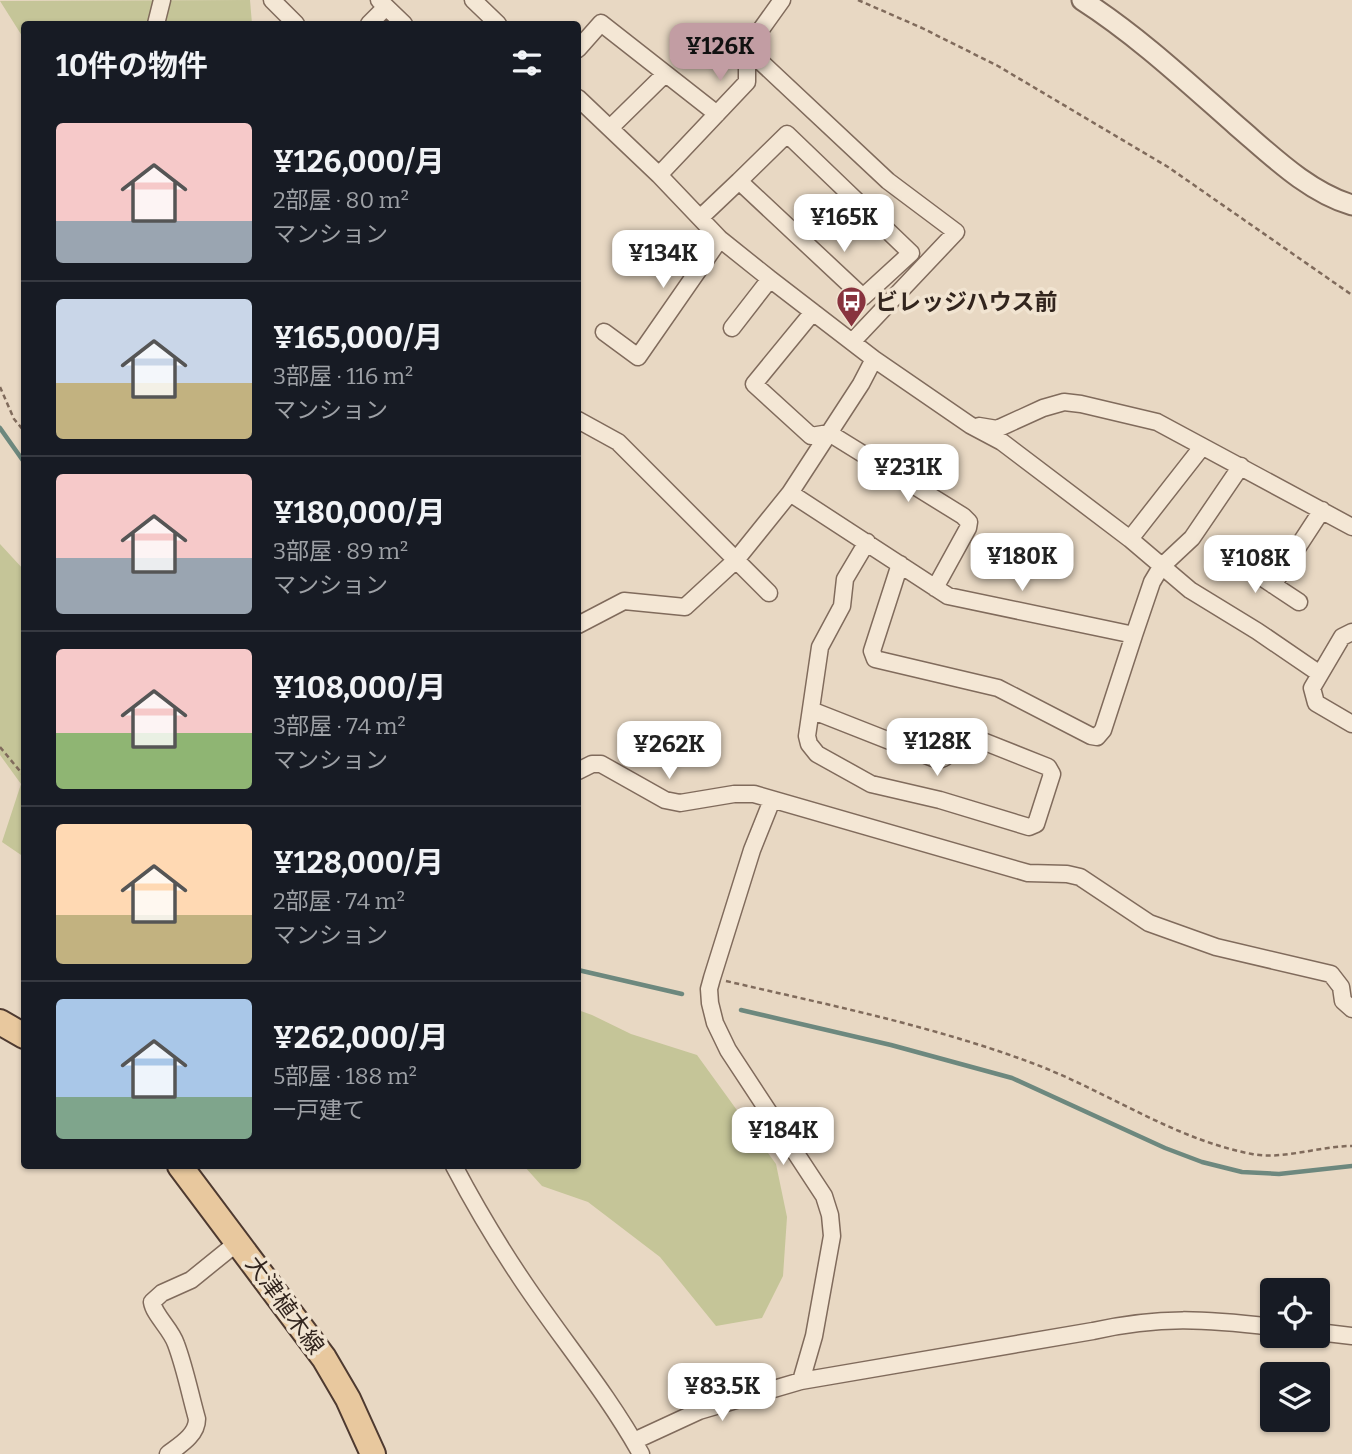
<!DOCTYPE html>
<html lang="ja">
<meta charset="utf-8">
<style>
body{margin:0;font-family:Bitter,"Noto Sans JP",serif;background:#20242c;color:#f1f3f6;height:100vh;display:flex;flex-direction:column;font-size:26px;white-space:nowrap}
*{box-sizing:border-box;margin:0}
p{font-size:23px;color:#9ea1a6}
.icon{flex:none;width:38px;height:38px;fill:none;stroke:currentColor;stroke-width:2;stroke-linecap:round;stroke-linejoin:round}
.map{position:relative;flex:1;overflow:hidden}
.drawer{position:absolute;left:21px;top:21px;width:560px;height:1148px;display:flex;flex-direction:column;background:#171b24;border-radius:7px;box-shadow:0 2px 5px #0004}
.drawer>*{flex:none}
.buttons{position:absolute;left:1260px;top:1278px;display:grid;gap:14px}
.buttons a{display:grid;place-items:center;width:70px;height:70px;border-radius:7px;background:#171b24;box-shadow:0 2px 5px #0004;font-size:35px}
.price{position:absolute;translate:-50% -60px;padding:0 16px;border-radius:14px;background:#fff;color:#222;font-size:23px;line-height:46px;filter:drop-shadow(0 2px 4px #0008)}
.price::after{content:'';position:absolute;left:50%;top:42px;width:21px;height:16px;margin-left:-10px;background:inherit;clip-path:polygon(0 0,100% 0,50% 100%)}
.price.selected{background:#c29da3;color:#111}
ul{padding:0;list-style:none}
li{display:flex;align-items:center;gap:21px;height:175px;padding:0 35px}
li+li{border-top:2px solid #363941}
li span{display:grid;place-items:center;flex:none;width:196px;height:140px;border-radius:7px;color:#555}
li>.icon{margin-inline-start:auto}
span .icon{width:84px;height:84px;fill:#fffc;stroke-width:1}
li b{font-size:30px}
h2{display:flex;justify-content:space-between;align-items:center;height:84px;padding:0 35px;font-size:30px}
.map>svg:first-child{display:block}
</style>
<div class="map">
<svg width="1352" height="1454" viewBox="0 0 1352 1454">
<rect width="100%" height="100%" fill="#e8d8c3"/>
<path fill="#c5c598" d="M250 0 252 24H24V39L0 1Z
M0 544 24 570V857L2 842 21 784 0 755Z
M578 1010 592 1015 631 1034 697 1055 776 1164 787 1217 783 1276 762 1318 716 1326 660 1257 588 1202 542 1186 524 1166H578Z"/>
<g fill="none" stroke-linecap="round" stroke-linejoin="round">
<path stroke="#6d887e" stroke-width="4.5" d="M0 428 24 462
M578 970 682 994
M741 1010 891 1045 1012 1078 1165 1148 1202 1162 1242 1172 1279 1174 1352 1166"/>
<defs>
<path id="minor" d="M272 0 296 24
M379 0 404 24
M473 0 498 24
M156 24 162 0
M369 24 386 7
M578 49 601 23 717 114
M747 49 888 181 956 232 852 342
M578 98 659 175 720 239 770 279 874 359 970 425 1002 442 1130 539 1190 590 1257 631 1320 674
M610 128 665 74
M659 175 747 82V49L782 0
M700 218 739 181 863 297 911 253 787 134 739 181
M813 312 754 384 811 436 829 433 963 516 969 522 968 528 935 588
M732 328 770 279
M604 332 638 357 720 239
M874 359 861 384 790 493 948 596 1134 635 1152 582 1161 567 1192 538 1241 466
M578 420 618 442 769 593
M979 426 997 429 1043 408 1064 402 1081 404 1157 422 1352 527
M1130 539 1202 447
M1231 557 1299 602
M900 564 872 651 875 659 998 688 1091 736 1097 737 1103 730 1134 635
M1273 585 1322 510
M578 625 624 601 685 607 736 560 790 493
M1352 632 1342 637 1312 688 1316 703 1352 724
M811 710 938 760C954 757 954 739 970 736L1048 767 1052 774 1036 824 1029 827 940 800 871 784 817 754 809 744 807 736 820 647 842 606 845 579 867 542
M578 771 592 764H601L665 800 680 803 734 794H754L1028 873 1067 874 1080 877 1149 923 1216 947 1331 974 1341 987 1343 1001 1352 1009
M772 800 752 850 712 978 709 989 710 1003 715 1023 728 1050 824 1196 830 1215 832 1236 814 1336 801 1381
M454 1166C474 1204 496 1241 520 1277 559 1336 606 1391 641 1454
M1318 1332 1352 1336
M634 1441 699 1411 801 1381 1093 1331C1160 1316 1205 1319 1272 1327
M168 1454C180 1445 197 1435 197 1419 190 1394 185 1368 176 1344 171 1329 154 1315 152 1302L162 1293 191 1280 238 1242"/>
<path id="tertiary" d="M1082 0C1138 36 1187 82 1237 126 1271 155 1308 192 1352 205"/>
<path id="primary" d="M0 1022 24 1036
M180 1166 324 1358 348 1399 373 1454"/>
</defs>
<use href="#minor" stroke="#806b5c" stroke-width="19"/>
<use href="#tertiary" stroke="#806b5c" stroke-width="23"/>
<use href="#primary" stroke="#4e3a30" stroke-width="28"/>
<path stroke="#806b5c" stroke-width="2.5" stroke-dasharray="5 3.5" stroke-linecap="butt" d="M858 0 922 28 998 66 1168 167 1352 295
M0 387 14 419 24 431
M0 747 24 776
M726 981C829 1005 933 1026 1032 1063 1107 1091 1173 1139 1252 1154 1284 1160 1319 1146 1352 1146"/>
<use href="#minor" stroke="#f4e7d5" stroke-width="16"/>
<use href="#tertiary" stroke="#f4e7d5" stroke-width="19"/>
<use href="#primary" stroke="#e8c89e" stroke-width="24"/>
</g>
<defs>
<symbol id="bus-pin" viewBox="-11 -11 22 30"><path d="M0 17L-7.5 6A9.5 9.5 0 1 1 7.5 6Z" fill="#88333e" stroke="#f1e4d1"/><path d="M-5-6H5V4H4V6H2V4H-2V6H-4V4H-5ZM-3.5-4V0h7V-4ZM-3.5 1.2v1.5H-2V1.2ZM2 1.2v1.5H3.5V1.2Z" fill="#fff"/></symbol>
</defs>
<g fill-rule="evenodd">
<use href="#bus-pin" x="834" y="284" width="35" height="47"/>
</g>
<g text-anchor="middle" dominant-baseline="central" stroke-width="7" stroke-linejoin="round" paint-order="stroke">
<g font-size="23" font-weight="bold" fill="#32251e" stroke="#f1e4d1" text-anchor="start">
<text x="875" y="302">ビレッジハウス前</text>
</g>
<g font-size="23" fill="#32251e" stroke="#f1e4d1">
<text transform="translate(285 1305) rotate(54)">大津植木線</text>
</g>
</g>
</svg>
<div class="buttons">
<a><svg class="icon" aria-label="locate" viewBox="0 0 24 24"><circle cx="12" cy="12" r="6"/><path d="M12 2v4M12 18v4M2 12h4M18 12h4"/></svg></a>
<a><svg class="icon" aria-label="layers" viewBox="0 0 24 24"><path d="M12 4l9 5-9 5-9-5zM3 14l9 5 9-5"/></svg></a>
</div>
<b class="price selected" style="left:720px;top:83px">¥126K</b>
<b class="price" style="left:844px;top:254px">¥165K</b>
<b class="price" style="left:663px;top:290px">¥134K</b>
<b class="price" style="left:908px;top:504px">¥231K</b>
<b class="price" style="left:1022px;top:593px">¥180K</b>
<b class="price" style="left:1255px;top:595px">¥108K</b>
<b class="price" style="left:937px;top:778px">¥128K</b>
<b class="price" style="left:669px;top:781px">¥262K</b>
<b class="price" style="left:783px;top:1167px">¥184K</b>
<b class="price" style="left:722px;top:1423px">¥83.5K</b>
<section class="drawer">
<h2>10件の物件<svg class="icon" aria-label="filters" viewBox="0 0 24 24"><path d="M4 7h16M4 17h16"/><circle cx="9" cy="7" r="2"/><circle cx="15" cy="17" r="2"/></svg></h2>
<ul>
<li><span style="background:linear-gradient(#f6c9c9 70%,#9aa5b1 0)"><svg class="icon" aria-label="home" viewBox="0 0 24 24"><path d="M3 11l9-7 9 7M6 9v11h12V9"/></svg></span><div><b>¥126,000/月</b><p>2部屋 · 80 m²</p><p>マンション</p></div></li>
<li><span style="background:linear-gradient(#c9d6e8 60%,#c2b280 0)"><svg class="icon" aria-label="home" viewBox="0 0 24 24"><path d="M3 11l9-7 9 7M6 9v11h12V9"/></svg></span><div><b>¥165,000/月</b><p>3部屋 · 116 m²</p><p>マンション</p></div></li>
<li><span style="background:linear-gradient(#f6c9c9 60%,#9aa5b1 0)"><svg class="icon" aria-label="home" viewBox="0 0 24 24"><path d="M3 11l9-7 9 7M6 9v11h12V9"/></svg></span><div><b>¥180,000/月</b><p>3部屋 · 89 m²</p><p>マンション</p></div></li>
<li><span style="background:linear-gradient(#f6c9c9 60%,#8fb573 0)"><svg class="icon" aria-label="home" viewBox="0 0 24 24"><path d="M3 11l9-7 9 7M6 9v11h12V9"/></svg></span><div><b>¥108,000/月</b><p>3部屋 · 74 m²</p><p>マンション</p></div></li>
<li><span style="background:linear-gradient(#ffd9b3 65%,#c2b280 0)"><svg class="icon" aria-label="home" viewBox="0 0 24 24"><path d="M3 11l9-7 9 7M6 9v11h12V9"/></svg></span><div><b>¥128,000/月</b><p>2部屋 · 74 m²</p><p>マンション</p></div></li>
<li><span style="background:linear-gradient(#a9c7e8 70%,#7fa58c 0)"><svg class="icon" aria-label="home" viewBox="0 0 24 24"><path d="M3 11l9-7 9 7M6 9v11h12V9"/></svg></span><div><b>¥262,000/月</b><p>5部屋 · 188 m²</p><p>一戸建て</p></div></li>
</ul>
</section>
</div>
